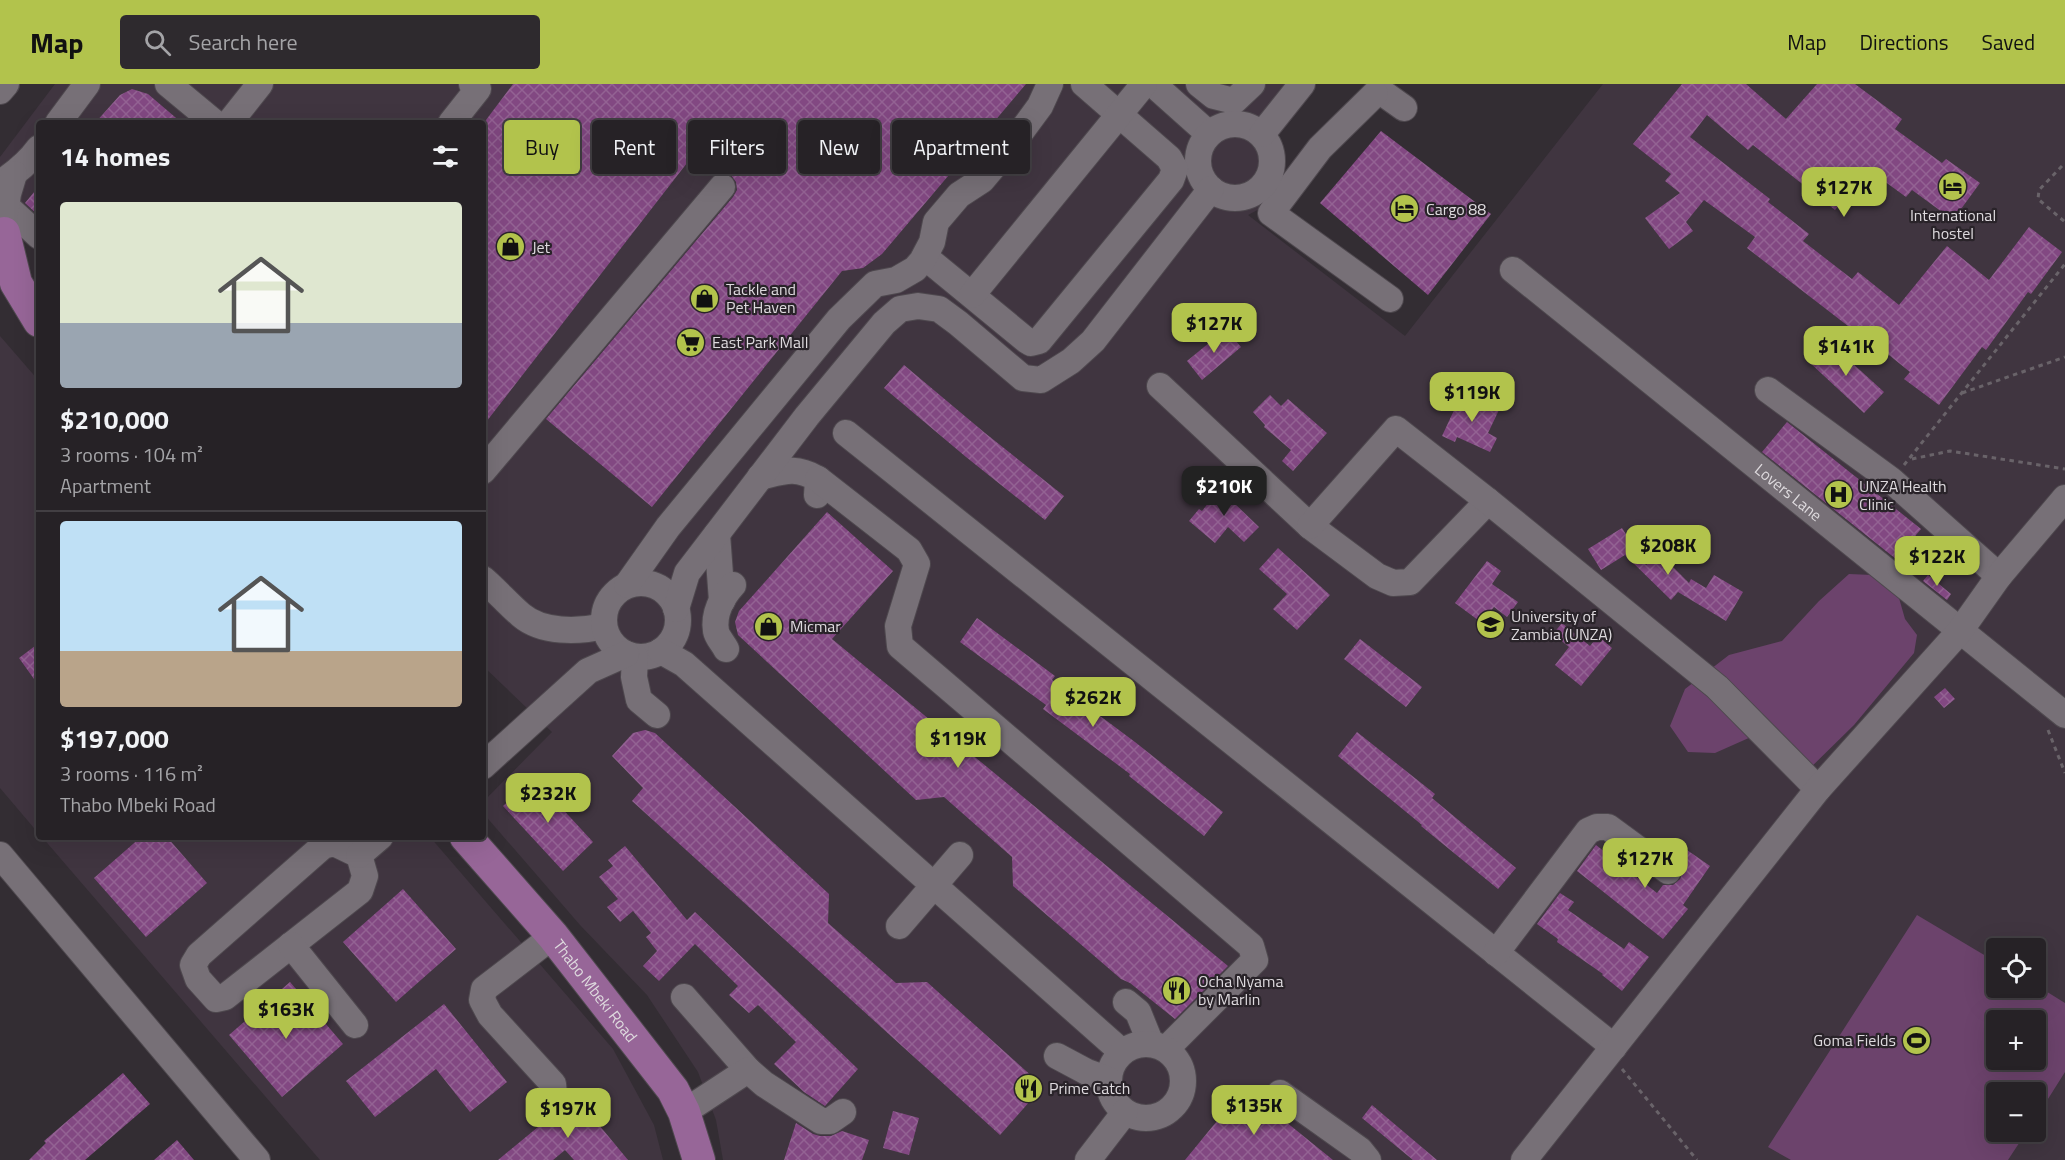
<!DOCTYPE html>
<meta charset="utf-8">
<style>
body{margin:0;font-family:"Titillium Web",sans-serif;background:#2e2a2e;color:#f1f3f6;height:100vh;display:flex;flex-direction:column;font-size:22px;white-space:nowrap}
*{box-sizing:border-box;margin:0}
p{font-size:20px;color:#a4a4a7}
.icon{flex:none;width:33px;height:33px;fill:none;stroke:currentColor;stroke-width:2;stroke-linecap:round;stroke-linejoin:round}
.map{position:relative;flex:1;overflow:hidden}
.details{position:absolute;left:36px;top:36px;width:450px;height:720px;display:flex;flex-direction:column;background:#262226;border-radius:6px;box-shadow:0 6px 24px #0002,0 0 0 2px #423f43}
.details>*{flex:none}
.top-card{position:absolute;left:504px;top:36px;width:570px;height:54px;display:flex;gap:12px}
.fabs{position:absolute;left:1986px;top:854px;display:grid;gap:12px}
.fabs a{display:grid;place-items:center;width:60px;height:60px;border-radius:6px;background:#262226;box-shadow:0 6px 24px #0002,0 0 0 2px #423f43;font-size:30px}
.price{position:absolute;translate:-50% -51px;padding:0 14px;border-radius:12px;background:#b2c34c;color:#111;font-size:20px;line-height:39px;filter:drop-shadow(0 2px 3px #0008)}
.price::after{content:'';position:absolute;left:50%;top:36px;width:18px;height:14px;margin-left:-9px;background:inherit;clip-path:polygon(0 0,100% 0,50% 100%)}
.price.selected{background:#222;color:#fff}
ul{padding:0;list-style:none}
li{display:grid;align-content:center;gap:12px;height:318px;padding:0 24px}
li+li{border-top:2px solid #423f43}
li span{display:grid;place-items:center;height:186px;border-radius:6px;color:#555}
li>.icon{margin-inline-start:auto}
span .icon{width:108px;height:108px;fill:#fffc;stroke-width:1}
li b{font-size:26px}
h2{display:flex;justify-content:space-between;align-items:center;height:72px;padding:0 24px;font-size:26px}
.pill{padding:0 21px;border-radius:6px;background:#262226;box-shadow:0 6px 24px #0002,0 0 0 2px #423f43;font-size:21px;line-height:54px}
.pill.selected{background:#b2c34c;color:#111}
header{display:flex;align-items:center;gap:36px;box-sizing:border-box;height:84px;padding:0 30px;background:#b2c34c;color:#111}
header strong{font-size:28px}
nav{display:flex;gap:33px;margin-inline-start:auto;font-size:21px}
.search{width:420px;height:54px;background:#2e2a2e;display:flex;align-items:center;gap:15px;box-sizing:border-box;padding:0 21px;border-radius:6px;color:#a4a4a7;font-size:22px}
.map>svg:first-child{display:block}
</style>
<header>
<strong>Map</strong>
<div class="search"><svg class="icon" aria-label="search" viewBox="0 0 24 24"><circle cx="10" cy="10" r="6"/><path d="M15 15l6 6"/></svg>Search here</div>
<nav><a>Map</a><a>Directions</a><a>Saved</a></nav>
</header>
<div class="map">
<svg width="2065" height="1076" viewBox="0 0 2065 1076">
<defs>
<pattern id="building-cross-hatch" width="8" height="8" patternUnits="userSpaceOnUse" patternTransform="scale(1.5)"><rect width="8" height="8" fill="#824882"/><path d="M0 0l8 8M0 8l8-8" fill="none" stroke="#936293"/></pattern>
</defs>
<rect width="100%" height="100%" fill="#332d33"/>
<path fill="#403540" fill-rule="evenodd" d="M55 0H1316L1277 48 1285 70 1284 93 1265 122 1248 131 1405 252 1603 0H2065V1076H723L716 1036 698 988 647 911 580 841 483 729V718L552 648 483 582V39H39V157L0 118V73ZM1996 864H2036V903H1996ZM1996 936H2036V975H1996ZM1996 1008H2036V1047H1996Z
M0 252 39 297V750L0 704Z
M42 753H430L613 965 654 1041 663 1076H320Z"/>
<path fill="#6c436c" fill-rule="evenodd" d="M1849 490 1872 491 1899 514 1905 535 1917 551 1914 569 1854 641 1801 693 1751 653 1715 669 1688 668 1670 642 1685 605 1729 571 1782 557 1819 517Z
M1917 831 1996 878V903H2036V901L2065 919V988L2036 1034V1008H1996V1047H2027L2008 1076H1791L1768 1063ZM1996 936H2036V975H1996Z"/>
<path fill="url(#building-cross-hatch)" d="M513 0H1026L882 170 863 184 842 187 652 423 546 335 733 113 737 106 736 98 731 91 724 88 717 89 694 70 483 342V40Z
M1682 0H1746L1786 35 1817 0H1855L1902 35 1895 45 1942 79 1946 75 1980 99 1953 136 1912 106 1906 113 1869 86 1835 126 1753 61 1748 66 1707 31 1690 53 1770 115 1768 118 1809 150 1803 157 1852 195 1858 188 1899 221 1947 162 1989 196 2029 143 2062 168 2031 210 2028 208 1986 266 1982 263 1939 321 1904 295 1910 288 1863 250 1861 252 1747 164 1755 153 1704 116 1686 138 1693 147 1669 165 1645 134 1680 109 1665 97 1671 90 1633 60Z
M132 5 148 10 182 39H95L120 11Z
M1381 47 1491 130 1428 211 1320 119Z
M39 102V132L25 119Z
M1226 245 1241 263 1202 296 1187 277Z
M1828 257 1884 308 1864 329 1809 278Z
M904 281 985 349 1064 412 1045 436 966 373 884 304Z
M1462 309 1499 326 1488 349 1497 354 1490 368 1457 353 1455 358 1442 352Z
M1270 311 1281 322 1288 315 1327 349 1293 387 1282 377 1291 366 1264 343 1265 341 1253 328Z
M1787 338 1921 445 1896 475 1762 368Z
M1224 399 1241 412 1235 420 1259 443 1244 458 1228 443 1215 459 1189 437 1199 425 1202 427Z
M827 428 893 487 832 555 1228 882 1175 935 1130 899 1121 895 1013 802 1012 773 944 713 916 716 738 551 735 538 739 527Z
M1622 444 1646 481 1659 469 1689 499 1691 495 1706 504 1714 491 1743 508 1726 537 1678 508 1671 516 1625 471 1601 486 1588 465Z
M1278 464 1330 511 1297 546 1273 525 1287 510 1259 485Z
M1487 477 1501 487 1492 500 1518 518 1507 533 1494 523 1482 539 1455 519Z
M1928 491 1951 510 1947 516 1923 497Z
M977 534 1055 592 1052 596 1135 658 1223 728 1204 752 1129 692 1130 690 1043 625 1046 621 960 558Z
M1562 539 1590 562 1598 552 1612 564 1581 602 1555 581 1569 563 1553 550Z
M1360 555 1422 603 1406 623 1344 575Z
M39 559V602L19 574Z
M1945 604 1955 615 1944 624 1934 613Z
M645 646 655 649 829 810 828 839 896 899 927 898 1035 995 1039 1003 1038 1008 1000 1051 632 717 643 704 612 672 633 649Z
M1357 648 1435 710 1432 714 1516 784 1498 805 1421 742 1422 741 1338 672Z
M534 694 593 758 563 787 503 722Z
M141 753H167L207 799 146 853 94 794Z
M1596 761 1657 809 1663 801H1673L1680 795 1683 788 1679 777 1687 766 1710 782 1683 821 1688 825 1663 855 1577 787Z
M625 762 687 836 695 828 858 985 825 1022 804 1008 774 980 796 958 758 921 749 929 729 911 738 902 695 860 659 897 643 882 657 867 646 853 651 849 633 827 620 838 607 823 618 815 599 793 613 782 608 776Z
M403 805 456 865 396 918 343 858Z
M1560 809 1574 818 1568 826 1624 865 1629 858 1649 873 1622 907 1602 891 1603 890 1557 858 1558 855 1537 840Z
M290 898 343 960 282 1013 229 951Z
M444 920 507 998 470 1028 436 985 375 1033 346 997Z
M123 989 150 1020 85 1076H29L46 1059 44 1057Z
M1244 1004 1333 1076H1185Z
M575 1012 628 1076H574L565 1066 553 1076H498L538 1043 545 1042 551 1038 565 1021Z
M1372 1021 1437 1076H1413L1362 1034Z
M893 1027 919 1034 909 1071 883 1064Z
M796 1039 813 1050 820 1052H831L842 1047 869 1056 862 1076H784Z
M177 1056 194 1076H154Z"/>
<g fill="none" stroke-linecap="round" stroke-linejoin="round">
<defs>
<g id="minor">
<path d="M168 0 215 39"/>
<path d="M1153 0 1209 50"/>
<path d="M1199 0 1214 12 1234 17 1252 0"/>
<path d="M0 7 6 0"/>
<path d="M1380 7 1404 24"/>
<path d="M1375 10 1320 64 1271 129 1390 215"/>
<path d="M58 39 87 0"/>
<path d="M229 39 260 0"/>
<path d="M451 39 478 5 472 0"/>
<circle cx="1235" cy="77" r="37"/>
<path d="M1262 50 1302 0"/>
<path d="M0 99C16 89 28 79 39 64"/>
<path d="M6 122 39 152"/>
<path d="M4 137 8 110 14 90"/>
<path d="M925 173 1026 256 1031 259 1039 257 1171 96 1175 85 1169 74 1084 0"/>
<path id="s1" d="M1513 186 2065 631"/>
<path d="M972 211 1144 0"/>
<path d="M1160 302 1310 442 1377 492 1393 499 1410 498 1488 417"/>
<path d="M1768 306 1891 396 1999 492"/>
<path d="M846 349 1614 963"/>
<path d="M483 387 722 103"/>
<path d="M760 393C785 387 795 382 818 395L817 411"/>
<path d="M818 395 909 466 917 480 898 542 900 562 1251 862 1255 876 1166 965"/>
<path d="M1310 442 1396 345 1488 417 1717 603 1818 705"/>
<path d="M717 450 722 517"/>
<path d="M483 495C496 506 508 520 521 531 542 549 578 548 604 542"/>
<circle cx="641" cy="536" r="37"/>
<path d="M627 501 668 443 839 235 875 200 896 196 915 185 922 177 932 158 936 138 959 111 982 96 1009 64 1040 22 1050 0"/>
<path d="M676 525 687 489 807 332 884 239 900 225 918 222 939 225 958 239 1023 294 1041 296 1071 277 1093 257 1211 105"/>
<path d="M726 565C723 559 717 553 716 547 713 530 722 513 733 501"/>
<path d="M661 567 684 580 1122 968"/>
<path d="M635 573 634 593 639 616 657 631"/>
<path d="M483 682 588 587 626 570"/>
<path d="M334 759 359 771 365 792 360 807 225 913 216 915 198 895 193 881 199 871 323 762Z"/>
<path d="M0 771 257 1076"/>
<path d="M359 771 380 753"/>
<path d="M899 842 960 771"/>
<path d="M291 861 355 941"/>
<path d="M1496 869 1588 747 1597 743H1608L1668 787"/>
<path d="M684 913 748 986"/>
<path d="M1126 918 1138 928 1151 960"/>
<circle cx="1146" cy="997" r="37"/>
<path d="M1057 972 1087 988 1109 996"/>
<path d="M1280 1009 1360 1066 1368 1076"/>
<path d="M540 1028 554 1010 553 1000 490 931 482 916 484 905 553 852"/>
<path d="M684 1028 748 986 764 1000 821 1037H830L843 1028"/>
<path d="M1088 1076 1125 1028"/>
<path d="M1524 1076 1818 705 1960 547 1999 492 2065 414"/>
</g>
<g id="major">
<path d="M4 149 16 199 39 237"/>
<path id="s2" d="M466 753 553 852 673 1006 684 1028 699 1076"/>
</g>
</defs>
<use href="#minor" stroke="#4e484e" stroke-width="28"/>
<use href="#major" stroke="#4e484e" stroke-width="34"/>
<path stroke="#696369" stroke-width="3" stroke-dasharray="4.5 4.5" stroke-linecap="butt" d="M2062 82 2039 106 2038 115 2065 138
M1962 309 2065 273
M1912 375 1950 367 2065 385
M1904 381 2065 180
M2048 646 2065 689
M1622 985 1697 1076"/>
<use href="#minor" stroke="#777077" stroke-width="26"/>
<use href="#major" stroke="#976698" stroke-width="32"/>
</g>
<defs>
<symbol id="hotel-disc" viewBox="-11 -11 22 22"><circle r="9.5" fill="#b2c34c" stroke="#292329"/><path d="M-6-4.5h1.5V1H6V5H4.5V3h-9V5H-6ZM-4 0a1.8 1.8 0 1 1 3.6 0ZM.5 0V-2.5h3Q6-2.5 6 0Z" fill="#111"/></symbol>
<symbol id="shop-disc" viewBox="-11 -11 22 22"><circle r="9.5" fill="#b2c34c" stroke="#292329"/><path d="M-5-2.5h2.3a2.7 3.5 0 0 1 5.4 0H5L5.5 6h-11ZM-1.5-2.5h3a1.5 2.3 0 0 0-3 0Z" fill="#111"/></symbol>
<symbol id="supermarket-disc" viewBox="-11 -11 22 22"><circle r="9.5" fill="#b2c34c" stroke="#292329"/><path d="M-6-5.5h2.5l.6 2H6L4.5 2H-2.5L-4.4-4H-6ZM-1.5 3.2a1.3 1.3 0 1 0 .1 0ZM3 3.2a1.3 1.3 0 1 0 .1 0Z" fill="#111"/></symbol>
<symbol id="hospital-disc" viewBox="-11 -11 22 22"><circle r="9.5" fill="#b2c34c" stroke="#292329"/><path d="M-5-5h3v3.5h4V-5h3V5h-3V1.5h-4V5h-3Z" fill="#111"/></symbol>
<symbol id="university-disc" viewBox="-11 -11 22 22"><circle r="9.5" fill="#b2c34c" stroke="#292329"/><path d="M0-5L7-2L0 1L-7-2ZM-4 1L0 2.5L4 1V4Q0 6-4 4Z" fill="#111"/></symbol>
<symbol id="restaurant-disc" viewBox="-11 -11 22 22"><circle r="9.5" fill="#b2c34c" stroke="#292329"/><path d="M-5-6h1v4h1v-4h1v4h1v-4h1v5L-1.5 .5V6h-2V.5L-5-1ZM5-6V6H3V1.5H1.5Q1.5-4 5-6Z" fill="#111"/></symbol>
<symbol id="stadium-disc" viewBox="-11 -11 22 22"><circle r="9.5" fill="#b2c34c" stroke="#292329"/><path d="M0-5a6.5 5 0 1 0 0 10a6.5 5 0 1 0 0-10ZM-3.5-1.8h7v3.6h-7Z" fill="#111"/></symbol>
</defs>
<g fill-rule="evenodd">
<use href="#hotel-disc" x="1936" y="86" width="33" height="33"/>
<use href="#hotel-disc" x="1388" y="108" width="33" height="33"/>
<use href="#shop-disc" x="494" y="146" width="33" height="33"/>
<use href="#shop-disc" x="688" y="198" width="33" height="33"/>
<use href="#supermarket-disc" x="674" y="242" width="33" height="33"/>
<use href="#hospital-disc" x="1822" y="394" width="33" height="33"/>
<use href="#university-disc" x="1474" y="524" width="33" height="33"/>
<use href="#shop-disc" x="752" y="526" width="33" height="33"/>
<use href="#restaurant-disc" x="1160" y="890" width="33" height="33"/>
<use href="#stadium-disc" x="1900" y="940" width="33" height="33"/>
<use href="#restaurant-disc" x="1012" y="988" width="33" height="33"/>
</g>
<g text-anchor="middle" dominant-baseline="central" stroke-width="4.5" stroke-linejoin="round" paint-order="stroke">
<g font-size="16" fill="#dedade" stroke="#292329" text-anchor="start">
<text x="1426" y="125">Cargo 88</text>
<text x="1953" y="131" text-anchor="middle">International<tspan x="1953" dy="18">hostel</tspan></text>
<text x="532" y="163">Jet</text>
<text x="726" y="205">Tackle and<tspan x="726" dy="18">Pet Haven</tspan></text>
<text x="712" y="258">East Park Mall</text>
<text x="1859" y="402">UNZA Health<tspan x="1859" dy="18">Clinic</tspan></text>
<text x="1511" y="532">University of<tspan x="1511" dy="18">Zambia (UNZA)</tspan></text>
<text x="790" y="542">Micmar</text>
<text x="1198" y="897">Ocha Nyama<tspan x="1198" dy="18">by Marlin</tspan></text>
<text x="1896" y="956" text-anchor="end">Goma Fields</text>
<text x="1049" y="1004">Prime Catch</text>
</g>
<g font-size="16" fill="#dedade" stroke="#292329">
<text stroke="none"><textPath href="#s1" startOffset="354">Lovers Lane</textPath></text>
<text stroke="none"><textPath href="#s2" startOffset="201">Thabo Mbeki Road</textPath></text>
</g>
</g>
</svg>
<div class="fabs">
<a><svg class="icon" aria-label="locate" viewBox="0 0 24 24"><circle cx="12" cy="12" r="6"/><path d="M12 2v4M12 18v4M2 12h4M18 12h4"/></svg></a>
<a>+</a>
<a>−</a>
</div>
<b class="price" style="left:1844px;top:134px">$127K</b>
<b class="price" style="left:1214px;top:270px">$127K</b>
<b class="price" style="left:1846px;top:293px">$141K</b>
<b class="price" style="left:1472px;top:339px">$119K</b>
<b class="price selected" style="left:1224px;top:433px">$210K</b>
<b class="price" style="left:1668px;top:492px">$208K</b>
<b class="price" style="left:1937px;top:503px">$122K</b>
<b class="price" style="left:1093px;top:644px">$262K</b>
<b class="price" style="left:958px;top:685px">$119K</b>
<b class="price" style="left:548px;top:740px">$232K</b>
<b class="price" style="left:1645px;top:805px">$127K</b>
<b class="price" style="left:286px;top:956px">$163K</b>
<b class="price" style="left:1254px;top:1052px">$135K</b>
<b class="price" style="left:568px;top:1055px">$197K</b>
<div class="top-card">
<a class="pill selected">Buy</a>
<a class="pill">Rent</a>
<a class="pill">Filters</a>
<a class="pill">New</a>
<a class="pill">Apartment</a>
</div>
<section class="details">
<h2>14 homes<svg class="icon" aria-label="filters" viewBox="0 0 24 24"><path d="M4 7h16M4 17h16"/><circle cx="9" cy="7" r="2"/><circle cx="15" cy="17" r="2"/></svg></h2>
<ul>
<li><span style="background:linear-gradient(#dfe7d0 65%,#9aa5b1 0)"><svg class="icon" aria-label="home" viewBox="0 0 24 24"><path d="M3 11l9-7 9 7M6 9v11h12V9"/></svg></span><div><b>$210,000</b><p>3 rooms · 104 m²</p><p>Apartment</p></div></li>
<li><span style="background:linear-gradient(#bfe0f5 70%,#b9a48a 0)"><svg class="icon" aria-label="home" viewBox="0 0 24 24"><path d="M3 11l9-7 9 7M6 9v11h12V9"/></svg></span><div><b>$197,000</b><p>3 rooms · 116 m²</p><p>Thabo Mbeki Road</p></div></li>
</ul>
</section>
</div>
